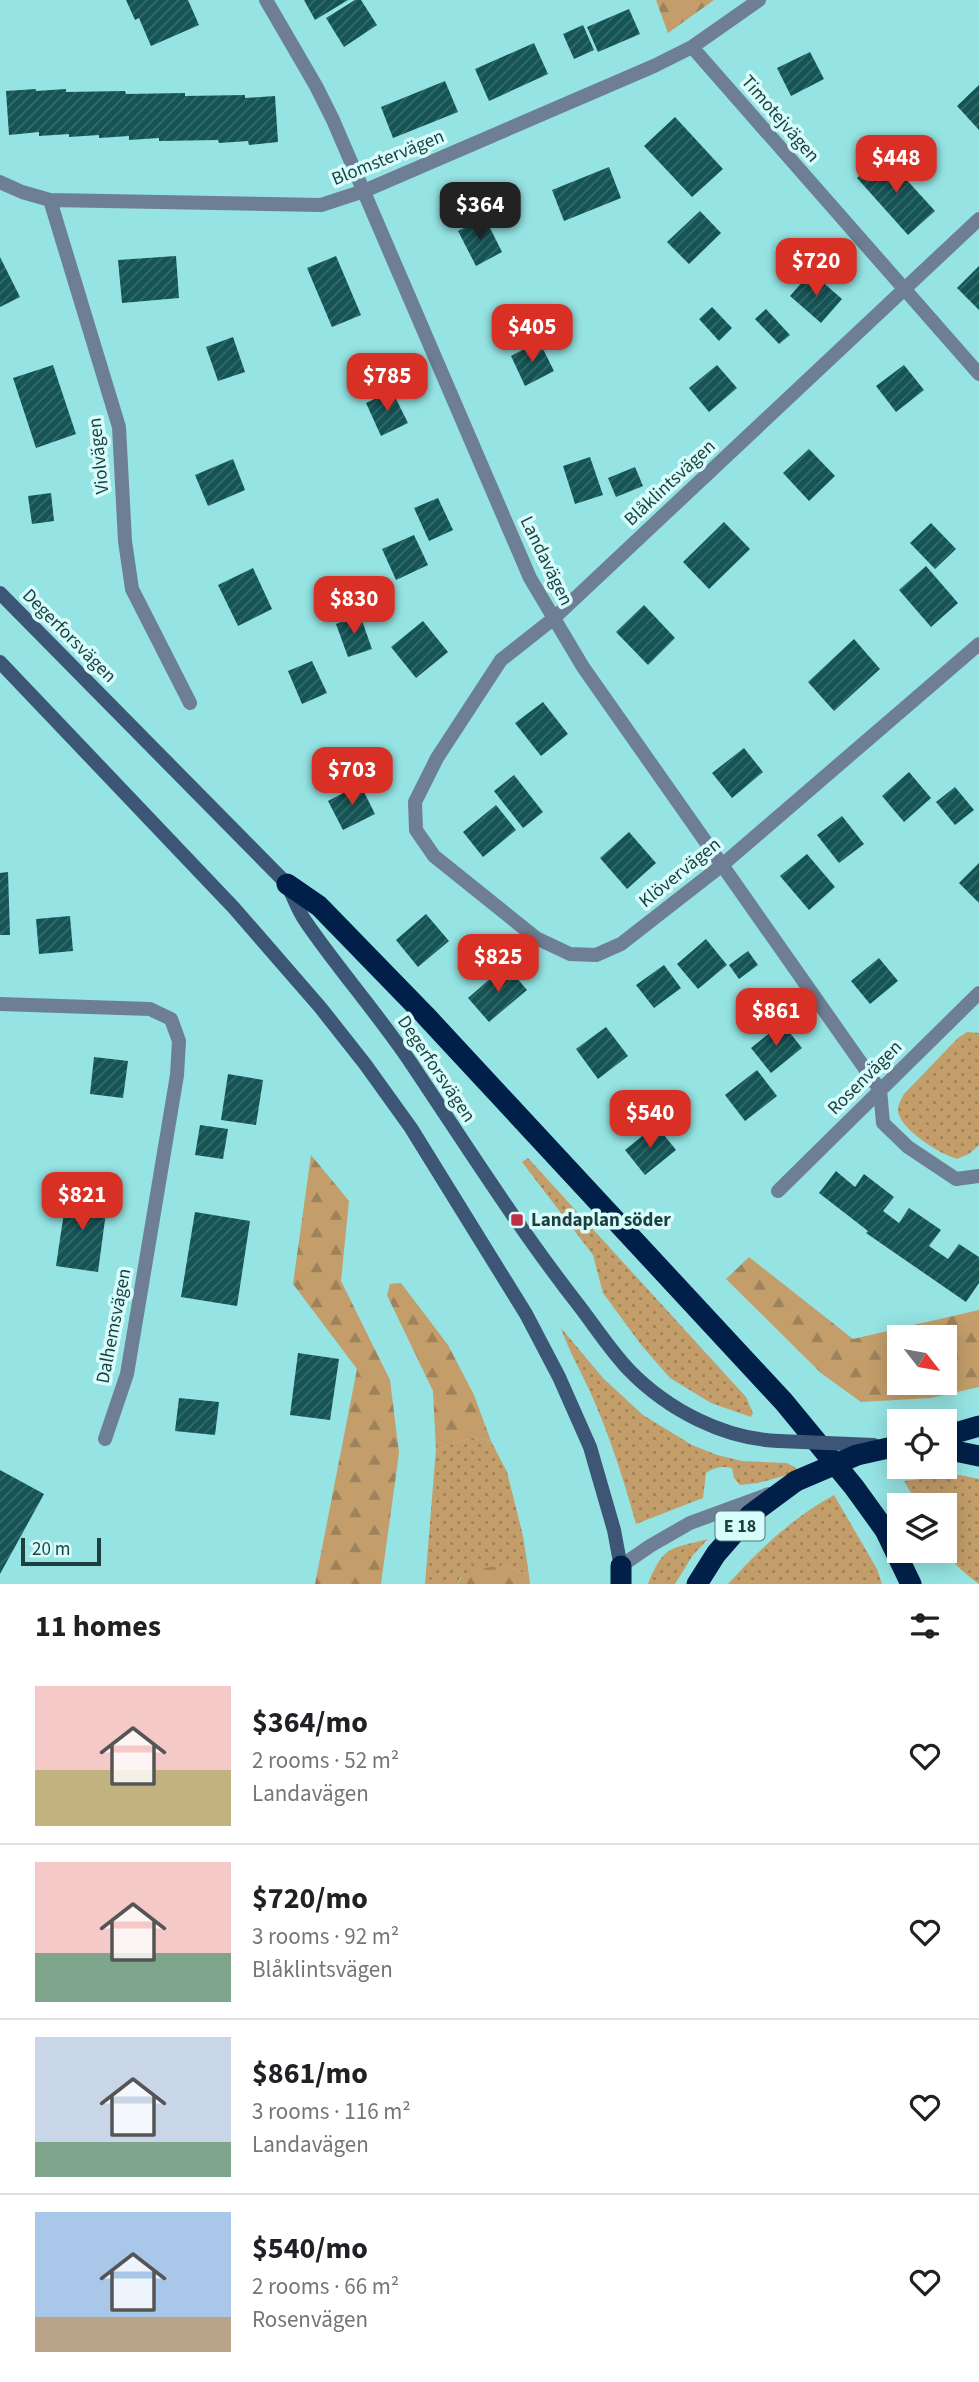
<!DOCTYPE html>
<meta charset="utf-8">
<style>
body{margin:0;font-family:"Source Sans 3",sans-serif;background:#f6f6f6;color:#202124;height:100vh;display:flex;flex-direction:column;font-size:26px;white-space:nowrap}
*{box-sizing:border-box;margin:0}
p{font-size:23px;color:#757577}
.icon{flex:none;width:38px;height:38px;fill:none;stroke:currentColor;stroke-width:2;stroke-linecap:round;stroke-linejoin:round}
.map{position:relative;height:1584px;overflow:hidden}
.drawer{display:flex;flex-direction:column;background:#fff;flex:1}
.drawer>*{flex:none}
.needle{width:46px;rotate:121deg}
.buttons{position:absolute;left:887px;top:1325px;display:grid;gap:14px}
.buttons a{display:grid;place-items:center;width:70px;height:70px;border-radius:0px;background:#fff;box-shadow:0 4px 18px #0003;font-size:35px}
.scale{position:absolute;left:21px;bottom:18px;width:80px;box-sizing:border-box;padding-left:7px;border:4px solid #1e3f3f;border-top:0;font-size:19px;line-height:24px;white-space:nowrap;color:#1e3f3f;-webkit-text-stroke:5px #d7fcfc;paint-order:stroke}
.price{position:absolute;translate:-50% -60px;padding:0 16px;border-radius:14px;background:#d93025;color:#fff;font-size:23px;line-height:46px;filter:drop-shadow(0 2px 4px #0008)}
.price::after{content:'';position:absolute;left:50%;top:42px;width:21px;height:16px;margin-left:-10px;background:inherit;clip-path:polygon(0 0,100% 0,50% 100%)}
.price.active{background:#222;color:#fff}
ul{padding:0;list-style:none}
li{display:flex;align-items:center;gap:21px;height:175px;padding:0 35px}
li+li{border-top:2px solid #e0e0e0}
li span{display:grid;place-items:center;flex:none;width:196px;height:140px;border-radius:0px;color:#555}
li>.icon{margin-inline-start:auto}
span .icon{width:84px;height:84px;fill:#fffc;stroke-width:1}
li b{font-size:30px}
h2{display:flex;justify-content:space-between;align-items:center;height:84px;padding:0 35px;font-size:30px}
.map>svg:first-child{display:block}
</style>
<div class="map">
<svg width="979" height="1584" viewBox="0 0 979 1584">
<defs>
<pattern id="grass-dots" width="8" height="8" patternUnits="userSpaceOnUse" patternTransform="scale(1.75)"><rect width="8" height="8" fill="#c39e6a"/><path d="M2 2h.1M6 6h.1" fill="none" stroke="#9e8259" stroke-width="1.8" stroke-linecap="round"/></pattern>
<pattern id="forest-firs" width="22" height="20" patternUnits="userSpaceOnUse" patternTransform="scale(1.75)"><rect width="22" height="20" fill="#c39e6a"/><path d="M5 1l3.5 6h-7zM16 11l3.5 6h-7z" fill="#9e8259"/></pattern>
<pattern id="building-hatch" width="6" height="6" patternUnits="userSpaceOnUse" patternTransform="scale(1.75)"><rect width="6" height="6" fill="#155455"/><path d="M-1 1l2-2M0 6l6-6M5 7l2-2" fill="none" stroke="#366b6b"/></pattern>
</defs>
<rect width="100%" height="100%" fill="#95e3e3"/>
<path fill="url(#grass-dots)" d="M967 1032 979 1033V1145L969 1154 957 1159C940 1154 905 1132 899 1115 896 1107 901 1100 904 1094L958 1038Z
M528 1158 746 1397 753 1413 751 1417 711 1403 670 1378 642 1346 603 1293 593 1255 522 1162Z
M561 1328 603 1378 643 1415 692 1445 717 1455 742 1461 787 1463 801 1471 758 1483 740 1485 734 1478 732 1468C722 1466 715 1467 706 1473L703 1498 636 1524C624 1480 610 1437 592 1396 582 1373 569 1352 561 1328Z
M475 1437 491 1441 507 1472 523 1536 529 1575 504 1565 460 1578 457 1584H425L436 1449Z
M960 1475 979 1479V1584C940 1554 945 1553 945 1505H918L904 1481Z
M834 1495 877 1569 882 1584H728C761 1548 791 1519 834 1495Z
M708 1539 693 1555 675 1584H648C664 1545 670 1549 708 1539Z"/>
<path fill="url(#forest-firs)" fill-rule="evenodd" d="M656 0H714L668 33Z
M311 1155 349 1201 341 1281 390 1380 399 1453 381 1584H315L357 1369 293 1284Z
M749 1257 853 1339 979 1310V1387L931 1398 861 1402 821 1373 726 1279ZM945 1337V1382H900V1337Z
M401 1283 448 1345 474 1395 491 1441 475 1437 436 1449 433 1391 387 1295 390 1284Z
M504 1565 529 1575 530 1584H457C465 1568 489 1568 504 1565Z"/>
<path fill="url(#building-hatch)" d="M126 0H188L199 25 151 46 139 18 135 20Z
M304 0H348L315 20Z
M355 0H361L377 25 344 47 326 18Z
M629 9 640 34 598 52 587 27Z
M583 25 594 50 574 59 563 34Z
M534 43 548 74 489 101 475 69Z
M810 52 824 79 791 96 777 68Z
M445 81 458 112 393 138 381 107Z
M979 85V130L957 106Z
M36 89V91L66 89V92L125 91 126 94 185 93V96L245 95V98L275 96 278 142 249 145 248 141 219 143 218 140 159 141V138L129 140V136L99 138V135L69 137V134L39 136V132L9 135 6 91Z
M675 117 723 169 692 197 644 146Z
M883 154 935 211 908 235 857 178Z
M609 167 621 198 564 221 552 190Z
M700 211 721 233 689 264 667 242Z
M485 218 502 252 476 266 458 231Z
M176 256 179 298 122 303 118 260Z
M336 256 361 315 332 327 307 268Z
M0 257 20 297 0 307Z
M979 266V310L957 288Z
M811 272 842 299 821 323 790 296Z
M712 307 732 328 719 341 699 319Z
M766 309 790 335 779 344 755 319Z
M233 337 245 372 218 381 206 347Z
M539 341 554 371 525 386 511 356Z
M53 365 76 434 36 448 13 378Z
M717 365 737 388 709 412 689 388Z
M904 365 924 390 896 412 876 386Z
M392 391 408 423 381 436 366 403Z
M809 449 835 476 809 501 783 473Z
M590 457 603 495 575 504 563 466Z
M233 459 245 490 208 506 195 475Z
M635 467 643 486 616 497 608 478Z
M51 493 54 521 32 524 28 496Z
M438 498 453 530 429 541 414 508Z
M724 522 750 549 709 589 683 562Z
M931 523 956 549 935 569 910 543Z
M414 535 428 565 396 580 382 549Z
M926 566 958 603 931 627 899 590Z
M253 568 272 609 238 626 218 585Z
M644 605 675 638 648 665 616 632Z
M360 615 372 649 348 657 336 624Z
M423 621 448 652 416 678 391 647Z
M854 639 880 669 834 711 808 682Z
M312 661 327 693 302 704 288 671Z
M543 702 568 734 541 756 515 723Z
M744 748 763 772 732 798 712 773Z
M909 772 931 798 904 822 882 796Z
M514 775 543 812 523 828 494 791Z
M360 784 375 814 343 830 328 801Z
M955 787 974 810 955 825 936 802Z
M496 805 516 830 483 857 463 832Z
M842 816 864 844 839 863 817 835Z
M629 832 656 863 627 889 600 858Z
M807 854 835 887 809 910 780 876Z
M979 863V903L959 883Z
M8 872 10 935H0V873Z
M426 914 449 941 418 967 396 940Z
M70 916 73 951 39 954 36 919Z
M706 939 727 965 698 989 677 964Z
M748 951 758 965 739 979 729 965Z
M879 958 898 981 870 1004 851 981Z
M506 965 527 990 489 1022 468 998Z
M664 965 681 988 654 1008 636 985Z
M782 1023 802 1048 771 1073 751 1048Z
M606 1027 628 1056 598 1079 576 1049Z
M94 1057 128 1061 123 1098 90 1094Z
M757 1070 777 1096 745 1121 725 1095Z
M228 1074 263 1080 256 1125 221 1120Z
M200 1125 228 1129 223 1159 195 1155Z
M656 1125 676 1150 645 1175 625 1150Z
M836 1171 855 1187 864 1174 894 1197 883 1211 899 1223 909 1208 941 1230 929 1246 948 1259 959 1244 979 1257V1283L966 1302 866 1233 868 1231 819 1193Z
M67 1192 108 1197 98 1272 56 1266Z
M195 1212 250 1221 237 1306 181 1297Z
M298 1353 339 1359 330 1420 290 1415Z
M179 1398 219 1402 215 1435 175 1431Z
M0 1470 44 1494 0 1574Z"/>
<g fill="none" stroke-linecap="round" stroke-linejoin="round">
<path stroke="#6e7e94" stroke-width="14" d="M621 1566 650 1546 690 1523 769 1494"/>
<path stroke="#6e7e94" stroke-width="14" d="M266 0 316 86 333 120 530 578 583 667 880 1090 883 1123 908 1147 956 1179 979 1176
M692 47 979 374
M0 182 22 192 50 200 321 205 364 191 654 66 692 47 759 0
M50 200 119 427 125 541 132 589 190 703
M979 219 553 619 501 660 437 758 415 802 416 830 434 856 536 938 570 954 596 955 621 944 721 866 979 644
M0 1004 150 1009 171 1019 179 1041 177 1075 127 1374 105 1439
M778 1191 979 993"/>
<path stroke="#3e5675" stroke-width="14" d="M0 593 287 884C293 896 298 911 306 922 339 970 378 1014 411 1063 466 1145 519 1229 580 1307 596 1328 611 1351 629 1370 668 1410 724 1439 779 1441
M0 662 234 908 320 1007 365 1064 411 1128 526 1314 559 1377 590 1447 614 1530 622 1573"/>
<path stroke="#002049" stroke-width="21" d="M287 884 319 906 425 1015 784 1402 854 1487 885 1530 911 1584
M945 1436 979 1426
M945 1449 979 1456
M621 1584V1566
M697 1584 716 1554 750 1515 796 1481"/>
<path stroke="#3e5675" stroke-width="14" d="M779 1441 874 1445"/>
<path stroke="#002049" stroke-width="21" d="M796 1481 857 1455 897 1446"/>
</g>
<rect fill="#bf2e48" stroke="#d7fcfc" stroke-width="2.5" x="510" y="1213" width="14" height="14" rx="3.5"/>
<g text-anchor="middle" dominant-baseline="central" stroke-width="7" stroke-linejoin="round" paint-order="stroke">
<rect fill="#d7fcfc" stroke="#567878" stroke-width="2" x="715.5" y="1511.5" width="49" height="29" rx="5"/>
<g font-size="18" font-weight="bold" fill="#1e3f3f">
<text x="740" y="1526">E 18</text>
</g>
<g font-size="19" fill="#1e3f3f" stroke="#d7fcfc">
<text transform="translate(780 119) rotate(49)">Timotejvägen</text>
<text transform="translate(388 158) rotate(-22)">Blomstervägen</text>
<text transform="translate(99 456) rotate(-96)">Violvägen</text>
<text transform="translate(670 483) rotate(-43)">Blåklintsvägen</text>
<text transform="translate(546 561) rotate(64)">Landavägen</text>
<text transform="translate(69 636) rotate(45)">Degerforsvägen</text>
<text transform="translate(680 873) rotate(-39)">Klövervägen</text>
<text transform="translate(436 1069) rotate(56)">Degerforsvägen</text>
<text transform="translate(865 1078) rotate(-45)">Rosenvägen</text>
<text transform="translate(114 1326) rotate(-79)">Dalhemsvägen</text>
</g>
<g font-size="19" font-weight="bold" fill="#1e3f3f" stroke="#d7fcfc" text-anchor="start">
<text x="531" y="1220">Landaplan söder</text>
</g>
</g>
</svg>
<div class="buttons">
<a><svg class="needle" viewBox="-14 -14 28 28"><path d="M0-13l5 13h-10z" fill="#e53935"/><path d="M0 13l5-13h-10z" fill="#757577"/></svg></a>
<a><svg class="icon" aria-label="locate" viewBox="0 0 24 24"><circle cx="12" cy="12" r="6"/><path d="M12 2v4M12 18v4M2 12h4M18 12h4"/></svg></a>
<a><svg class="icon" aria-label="layers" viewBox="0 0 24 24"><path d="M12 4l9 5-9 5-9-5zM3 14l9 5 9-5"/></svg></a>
</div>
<div class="scale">20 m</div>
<b class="price" style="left:896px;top:195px">$448</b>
<b class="price active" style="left:480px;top:242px">$364</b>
<b class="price" style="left:816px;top:298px">$720</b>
<b class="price" style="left:532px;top:364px">$405</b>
<b class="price" style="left:387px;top:413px">$785</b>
<b class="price" style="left:354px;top:636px">$830</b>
<b class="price" style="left:352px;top:807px">$703</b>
<b class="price" style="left:498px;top:994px">$825</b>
<b class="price" style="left:776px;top:1048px">$861</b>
<b class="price" style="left:650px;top:1150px">$540</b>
<b class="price" style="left:82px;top:1232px">$821</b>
</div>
<section class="drawer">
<h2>11 homes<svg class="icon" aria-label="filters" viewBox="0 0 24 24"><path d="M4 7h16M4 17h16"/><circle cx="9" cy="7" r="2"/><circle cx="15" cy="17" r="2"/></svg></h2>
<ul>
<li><span style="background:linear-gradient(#f6c9c9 60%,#c2b280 0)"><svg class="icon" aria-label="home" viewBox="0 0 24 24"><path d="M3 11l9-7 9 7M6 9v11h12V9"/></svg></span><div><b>$364/mo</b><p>2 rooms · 52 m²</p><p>Landavägen</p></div><svg class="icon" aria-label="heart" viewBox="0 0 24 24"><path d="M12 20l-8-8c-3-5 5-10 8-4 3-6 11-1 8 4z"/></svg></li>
<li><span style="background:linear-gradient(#f6c9c9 65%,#7fa58c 0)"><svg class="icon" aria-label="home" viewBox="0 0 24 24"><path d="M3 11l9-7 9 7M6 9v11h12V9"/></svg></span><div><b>$720/mo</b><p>3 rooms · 92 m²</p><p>Blåklintsvägen</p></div><svg class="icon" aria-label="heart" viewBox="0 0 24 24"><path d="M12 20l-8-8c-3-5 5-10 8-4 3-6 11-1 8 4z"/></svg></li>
<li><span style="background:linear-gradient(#c9d6e8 75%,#7fa58c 0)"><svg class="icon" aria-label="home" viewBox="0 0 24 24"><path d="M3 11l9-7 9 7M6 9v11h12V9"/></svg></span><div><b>$861/mo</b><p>3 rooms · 116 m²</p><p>Landavägen</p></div><svg class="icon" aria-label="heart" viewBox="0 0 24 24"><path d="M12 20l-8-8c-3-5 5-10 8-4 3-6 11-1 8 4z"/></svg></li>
<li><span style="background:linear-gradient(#a9c7e8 75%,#b9a48a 0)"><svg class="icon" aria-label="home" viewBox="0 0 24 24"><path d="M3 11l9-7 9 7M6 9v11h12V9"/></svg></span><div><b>$540/mo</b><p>2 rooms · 66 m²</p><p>Rosenvägen</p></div><svg class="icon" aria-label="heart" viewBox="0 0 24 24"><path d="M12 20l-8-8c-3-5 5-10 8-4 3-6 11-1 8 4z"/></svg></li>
</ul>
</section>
